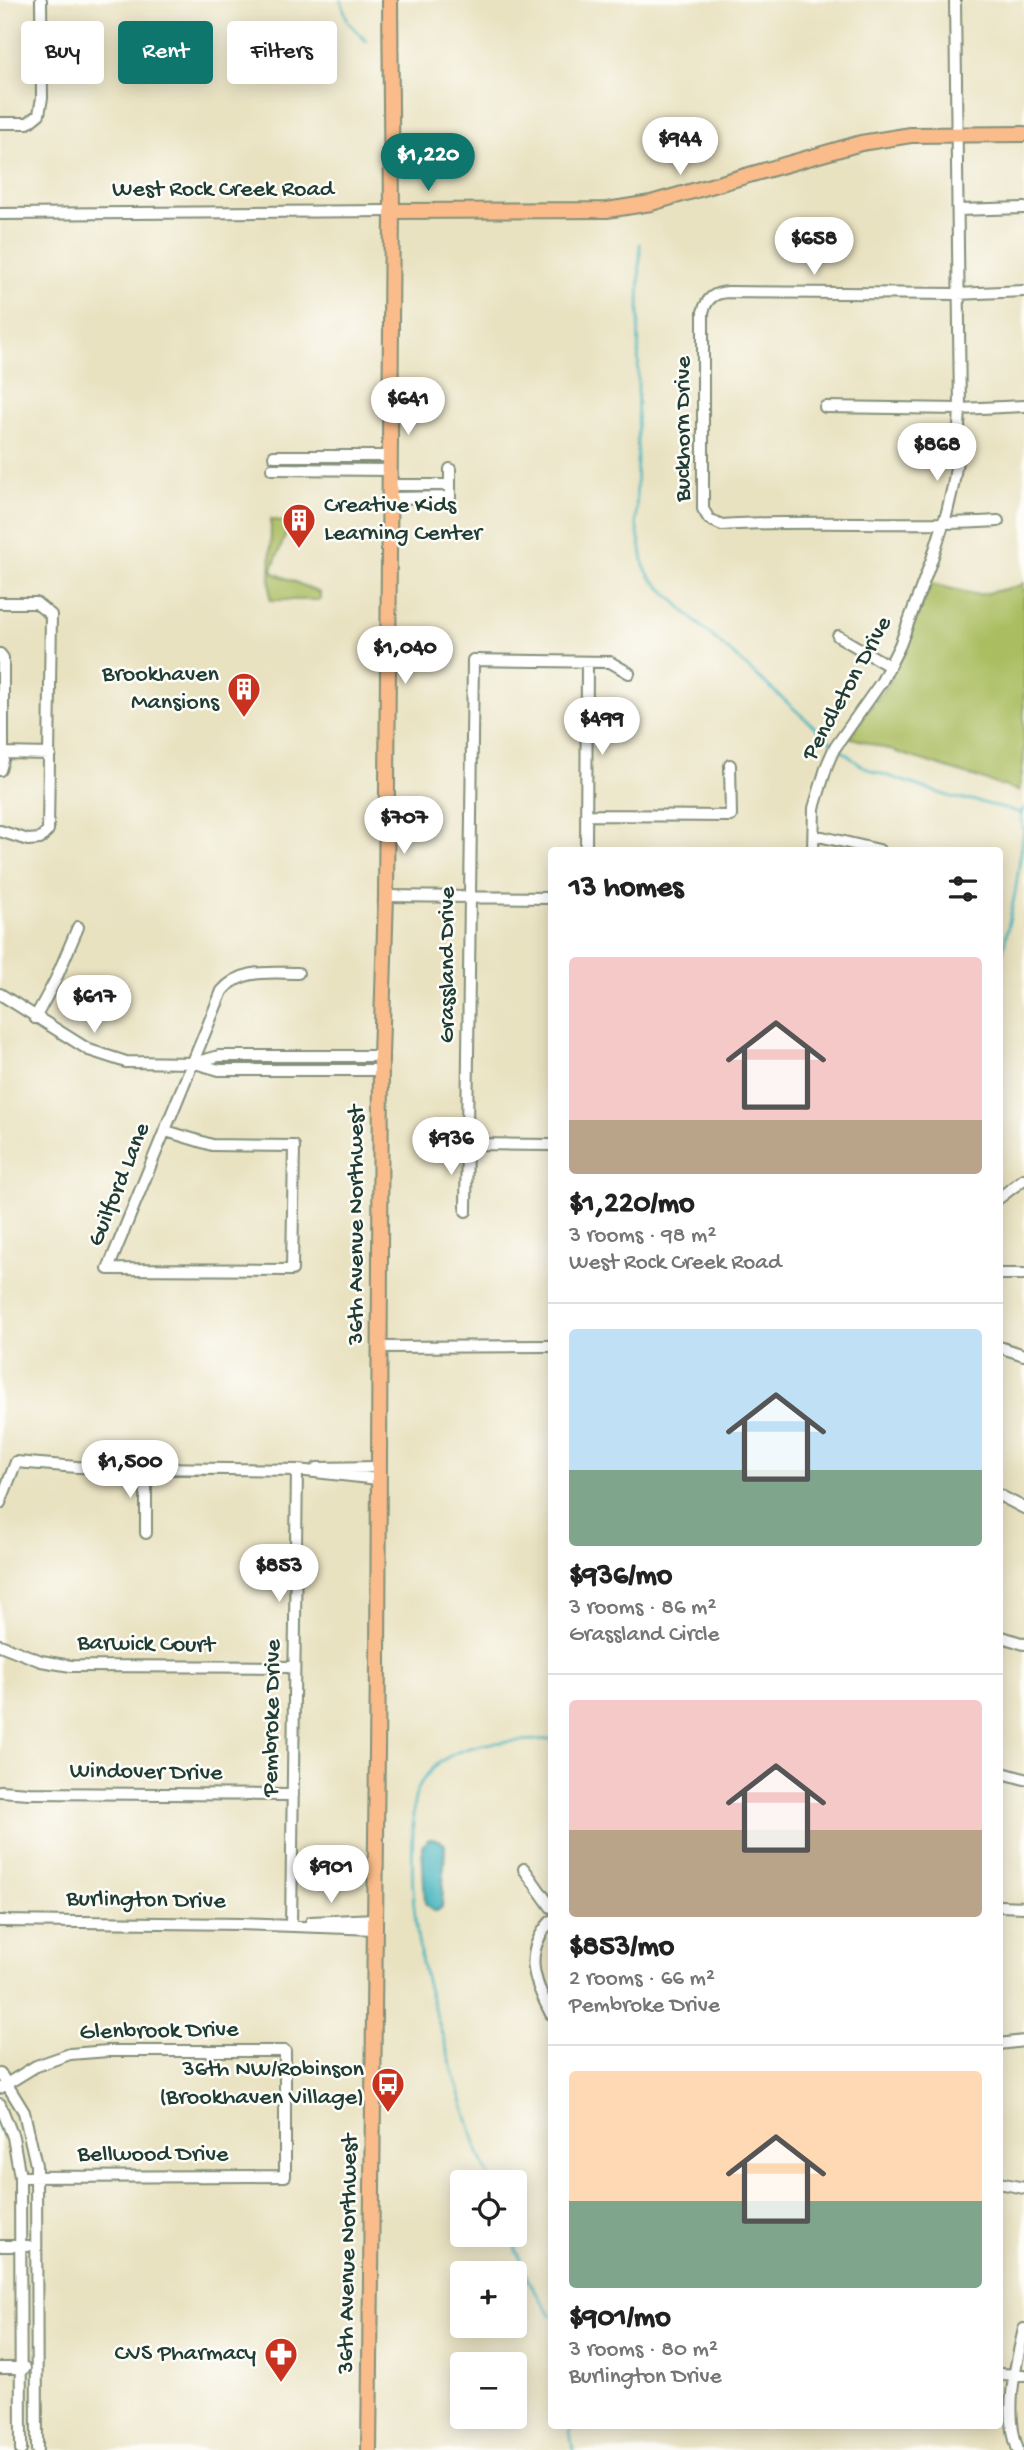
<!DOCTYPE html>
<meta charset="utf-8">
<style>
body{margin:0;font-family:"Gochi Hand",sans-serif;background:#f6f6f6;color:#222;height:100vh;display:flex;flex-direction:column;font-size:26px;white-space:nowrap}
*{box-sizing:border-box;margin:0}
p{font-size:23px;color:#767676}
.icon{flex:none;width:38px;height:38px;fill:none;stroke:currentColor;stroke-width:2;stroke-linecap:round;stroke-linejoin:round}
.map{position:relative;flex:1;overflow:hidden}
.details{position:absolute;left:548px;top:847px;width:455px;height:1582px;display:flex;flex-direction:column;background:#fff;border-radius:7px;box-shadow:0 4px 18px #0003}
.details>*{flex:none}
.hud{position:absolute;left:21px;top:21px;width:422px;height:63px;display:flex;gap:14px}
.buttons{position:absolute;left:450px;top:2170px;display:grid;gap:14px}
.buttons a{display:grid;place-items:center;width:77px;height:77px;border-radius:7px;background:#fff;box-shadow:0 4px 18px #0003;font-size:35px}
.price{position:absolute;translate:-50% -60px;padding:0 16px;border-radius:24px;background:#fff;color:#222;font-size:23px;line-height:46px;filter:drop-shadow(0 2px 4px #0008)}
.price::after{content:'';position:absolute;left:50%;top:42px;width:21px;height:16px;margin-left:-10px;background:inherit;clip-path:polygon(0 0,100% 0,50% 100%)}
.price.current{background:#0f766e;color:#fff}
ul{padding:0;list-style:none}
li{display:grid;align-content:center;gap:14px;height:371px;padding:0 21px}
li+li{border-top:2px solid #e0e0e0}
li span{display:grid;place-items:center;height:217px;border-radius:7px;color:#555}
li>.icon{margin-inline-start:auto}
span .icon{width:126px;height:126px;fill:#fffc;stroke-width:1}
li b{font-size:30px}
h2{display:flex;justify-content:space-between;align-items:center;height:84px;padding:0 21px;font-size:30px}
.pill{padding:0 24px;border-radius:7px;background:#fff;box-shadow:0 4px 18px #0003;font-size:24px;line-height:63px}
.pill.current{background:#0f766e;color:#fff}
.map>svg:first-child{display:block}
</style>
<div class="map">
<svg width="1024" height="2450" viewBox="0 0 1024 2450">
<rect width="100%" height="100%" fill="#fdfcf7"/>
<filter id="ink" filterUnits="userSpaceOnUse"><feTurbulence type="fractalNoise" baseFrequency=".0143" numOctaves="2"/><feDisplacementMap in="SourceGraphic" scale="14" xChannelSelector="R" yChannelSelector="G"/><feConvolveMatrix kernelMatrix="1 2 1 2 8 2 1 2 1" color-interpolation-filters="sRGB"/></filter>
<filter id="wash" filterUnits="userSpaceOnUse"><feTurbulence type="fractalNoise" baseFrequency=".00686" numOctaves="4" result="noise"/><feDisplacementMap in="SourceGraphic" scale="28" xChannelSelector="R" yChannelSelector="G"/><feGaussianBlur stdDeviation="1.57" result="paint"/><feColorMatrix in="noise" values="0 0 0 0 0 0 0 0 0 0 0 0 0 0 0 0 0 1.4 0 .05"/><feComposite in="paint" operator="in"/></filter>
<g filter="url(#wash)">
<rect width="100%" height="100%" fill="#e9e2c1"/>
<path fill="#aabd61" stroke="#647d4a" stroke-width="2" d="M271 519 290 524 272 569 274 573 320 593V600H270Z
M1024 583V760L1019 791 849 737 889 682 931 584 978 595 1019 586Z"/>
<path fill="#44b4bd" stroke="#327878" stroke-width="2" d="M429 1839 439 1840 445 1845 442 1907 437 1911H433L425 1903 422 1846Z"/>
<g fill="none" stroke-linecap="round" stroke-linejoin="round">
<path stroke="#44b4bd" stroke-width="2.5" d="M341 0 348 22 366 41
M640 244 636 522 644 566 650 577 695 621 834 744
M839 748 859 764 870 770 954 798 972 800 1021 813
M999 970 1015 893 1024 831 1021 813 1024 808
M491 2182 476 2146 437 2017C416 1958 410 1894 413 1832 413 1818 412 1802 418 1789 421 1780 430 1771 438 1764 468 1739 514 1742 551 1739
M511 2235 528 2280 551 2316
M572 2426 570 2432 573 2450"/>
</g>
</g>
<g filter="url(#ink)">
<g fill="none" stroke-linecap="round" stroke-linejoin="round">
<defs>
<path id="minor" d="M0 123H28L39 114 42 98 41 0
M958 210 1024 208
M0 214 392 211
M825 407 960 409 1024 406
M274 456H390
M272 469 390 470
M390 485H450
M390 498 450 497V469
M998 521C906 527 814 519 722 525L709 519 703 509V312C707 298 714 293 728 292L957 294 1024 291
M0 603H36L51 615 48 830 40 839 28 840 0 831
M838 636 889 666
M0 654 3 658V760L0 770
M3 753 50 754
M586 815 731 816 730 765
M814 835 879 850
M586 850 587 663
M813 850 814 808 827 765 834 749 882 681 900 645 932 559 947 512 953 486 957 461 960 409 955 0
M386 896 551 898
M0 994 89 1050 126 1062 193 1063 219 1056H381
M35 1018 55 981 78 927
M195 1063 219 1070H381
M166 1131 212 1145 294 1146 292 1270 108 1269 222 991C241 968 270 973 298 973
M468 1144 551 1145
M999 1198 1024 1179
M466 1211 473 660 610 662 629 673
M999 1274H1024
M379 1347 551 1346
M999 1347 1024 1355
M317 1468 378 1467
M999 1495 1024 1508
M0 1503 16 1462 77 1467 297 1470 378 1479
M146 1533V1468
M999 1636 1024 1644
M0 1645 41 1661 71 1666 294 1667
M999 1772 1024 1779
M0 1791 29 1793 293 1795
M524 1869 551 1907
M999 1906 1024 1907
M0 1921 240 1924 375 1929
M551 1921C522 1953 534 1980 551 2014
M311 1922 375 1919
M291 1925 297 1470
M999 2044 1024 2041
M0 2073 24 2112 36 2165 37 2450
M0 2088 36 2066 70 2054 108 2051H285V2176L20 2177
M0 2104 13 2137 20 2177 21 2450
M999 2183 1024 2188
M0 2246H28
M0 2368H25
M999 2374 1024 2375
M1018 2450C1004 2412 1015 2367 1024 2329"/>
<path id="major" d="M392 211 607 210 651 203 861 143 911 135 1024 134
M369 2450 378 1663 381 1056 386 896 389 557 392 211 390 0"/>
</defs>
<use href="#minor" stroke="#84907a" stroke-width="14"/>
<use href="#major" stroke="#84907a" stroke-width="18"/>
<use href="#minor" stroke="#fff" stroke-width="10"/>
<use href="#major" stroke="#f9bc8a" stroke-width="14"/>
</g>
</g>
<defs>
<symbol id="building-pin" viewBox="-11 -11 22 30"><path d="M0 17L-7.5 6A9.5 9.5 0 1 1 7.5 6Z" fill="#c8321e" stroke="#fdfcf7"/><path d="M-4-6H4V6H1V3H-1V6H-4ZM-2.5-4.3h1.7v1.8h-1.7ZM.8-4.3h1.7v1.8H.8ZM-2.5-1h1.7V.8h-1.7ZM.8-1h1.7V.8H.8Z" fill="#fff"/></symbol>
<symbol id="bus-pin" viewBox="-11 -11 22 30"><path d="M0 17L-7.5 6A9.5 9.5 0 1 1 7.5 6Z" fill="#c8321e" stroke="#fdfcf7"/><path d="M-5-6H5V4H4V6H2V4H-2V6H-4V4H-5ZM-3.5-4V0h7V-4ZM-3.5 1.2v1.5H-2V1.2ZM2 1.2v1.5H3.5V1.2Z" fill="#fff"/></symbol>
<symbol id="pharmacy-pin" viewBox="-11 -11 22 30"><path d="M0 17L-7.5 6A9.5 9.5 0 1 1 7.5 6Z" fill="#c8321e" stroke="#fdfcf7"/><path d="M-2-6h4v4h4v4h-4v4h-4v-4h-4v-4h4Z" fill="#fff"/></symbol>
</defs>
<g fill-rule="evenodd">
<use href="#building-pin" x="280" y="501" width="38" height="52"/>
<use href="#building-pin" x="225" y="670" width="38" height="52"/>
<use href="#bus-pin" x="369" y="2065" width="38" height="52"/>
<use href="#pharmacy-pin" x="262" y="2335" width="38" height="52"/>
</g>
<g text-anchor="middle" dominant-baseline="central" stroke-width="5" stroke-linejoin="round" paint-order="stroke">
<g font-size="24" fill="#1f3d34" stroke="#fdfcf7">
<text x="223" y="190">West Rock Creek Road</text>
<text transform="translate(684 429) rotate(-90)">Buckhorn Drive</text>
<text transform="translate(848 689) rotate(-61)">Pendleton Drive</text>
<text transform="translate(448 965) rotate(-90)">Grassland Drive</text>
<text transform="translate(120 1185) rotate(-68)">Guilford Lane</text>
<text transform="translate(357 1225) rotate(-90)">36th Avenue Northwest</text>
<text transform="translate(146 1645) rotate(1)">Barwick Court</text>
<text transform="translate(273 1718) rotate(-89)">Pembroke Drive</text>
<text transform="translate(146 1773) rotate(1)">Windover Drive</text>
<text transform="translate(146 1901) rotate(1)">Burlington Drive</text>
<text transform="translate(159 2032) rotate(-1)">Glenbrook Drive</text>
<text x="153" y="2155">Bellwood Drive</text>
<text transform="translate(349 2254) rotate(-89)">36th Avenue Northwest</text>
</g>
<g font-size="24" fill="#1f3d34" stroke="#fdfcf7" text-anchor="end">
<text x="324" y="506" text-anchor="start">Creative Kids<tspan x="324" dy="28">Learning Center</tspan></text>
<text x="219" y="675">Brookhaven<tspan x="219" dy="28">Mansions</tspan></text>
<text x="364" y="2070">36th NW/Robinson<tspan x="364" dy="28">(Brookhaven Village)</tspan></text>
<text x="256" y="2354">CVS Pharmacy</text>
</g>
</g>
</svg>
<div class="buttons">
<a><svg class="icon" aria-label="locate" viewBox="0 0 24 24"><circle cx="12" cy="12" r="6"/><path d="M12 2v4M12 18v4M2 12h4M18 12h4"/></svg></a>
<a>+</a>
<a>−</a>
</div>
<b class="price" style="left:680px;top:177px">$944</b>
<b class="price current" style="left:428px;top:193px">$1,220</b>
<b class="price" style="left:814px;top:277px">$658</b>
<b class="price" style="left:408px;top:437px">$641</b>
<b class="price" style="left:937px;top:483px">$868</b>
<b class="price" style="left:405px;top:686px">$1,040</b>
<b class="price" style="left:602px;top:757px">$499</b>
<b class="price" style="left:404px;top:856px">$707</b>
<b class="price" style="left:94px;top:1035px">$617</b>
<b class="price" style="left:451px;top:1177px">$936</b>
<b class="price" style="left:130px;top:1500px">$1,500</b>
<b class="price" style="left:279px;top:1604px">$853</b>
<b class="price" style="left:331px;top:1905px">$901</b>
<div class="hud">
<a class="pill">Buy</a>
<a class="pill current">Rent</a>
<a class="pill">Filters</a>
</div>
<section class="details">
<h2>13 homes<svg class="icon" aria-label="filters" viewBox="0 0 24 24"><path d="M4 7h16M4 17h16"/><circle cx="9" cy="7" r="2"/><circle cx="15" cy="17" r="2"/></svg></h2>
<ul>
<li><span style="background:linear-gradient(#f6c9c9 75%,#b9a48a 0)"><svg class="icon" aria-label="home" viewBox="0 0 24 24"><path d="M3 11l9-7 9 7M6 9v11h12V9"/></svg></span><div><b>$1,220/mo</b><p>3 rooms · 98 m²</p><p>West Rock Creek Road</p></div></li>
<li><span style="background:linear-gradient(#bfe0f5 65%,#7fa58c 0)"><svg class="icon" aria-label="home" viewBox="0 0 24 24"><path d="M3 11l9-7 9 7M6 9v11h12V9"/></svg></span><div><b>$936/mo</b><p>3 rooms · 86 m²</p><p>Grassland Circle</p></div></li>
<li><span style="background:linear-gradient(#f6c9c9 60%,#b9a48a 0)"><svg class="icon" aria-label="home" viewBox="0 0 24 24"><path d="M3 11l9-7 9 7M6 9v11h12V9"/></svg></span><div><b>$853/mo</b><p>2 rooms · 66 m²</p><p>Pembroke Drive</p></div></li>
<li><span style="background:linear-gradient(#ffd9b3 60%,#7fa58c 0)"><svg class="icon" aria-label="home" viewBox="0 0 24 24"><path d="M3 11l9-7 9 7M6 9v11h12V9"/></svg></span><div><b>$901/mo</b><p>3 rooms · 80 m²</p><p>Burlington Drive</p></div></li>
</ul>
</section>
</div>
